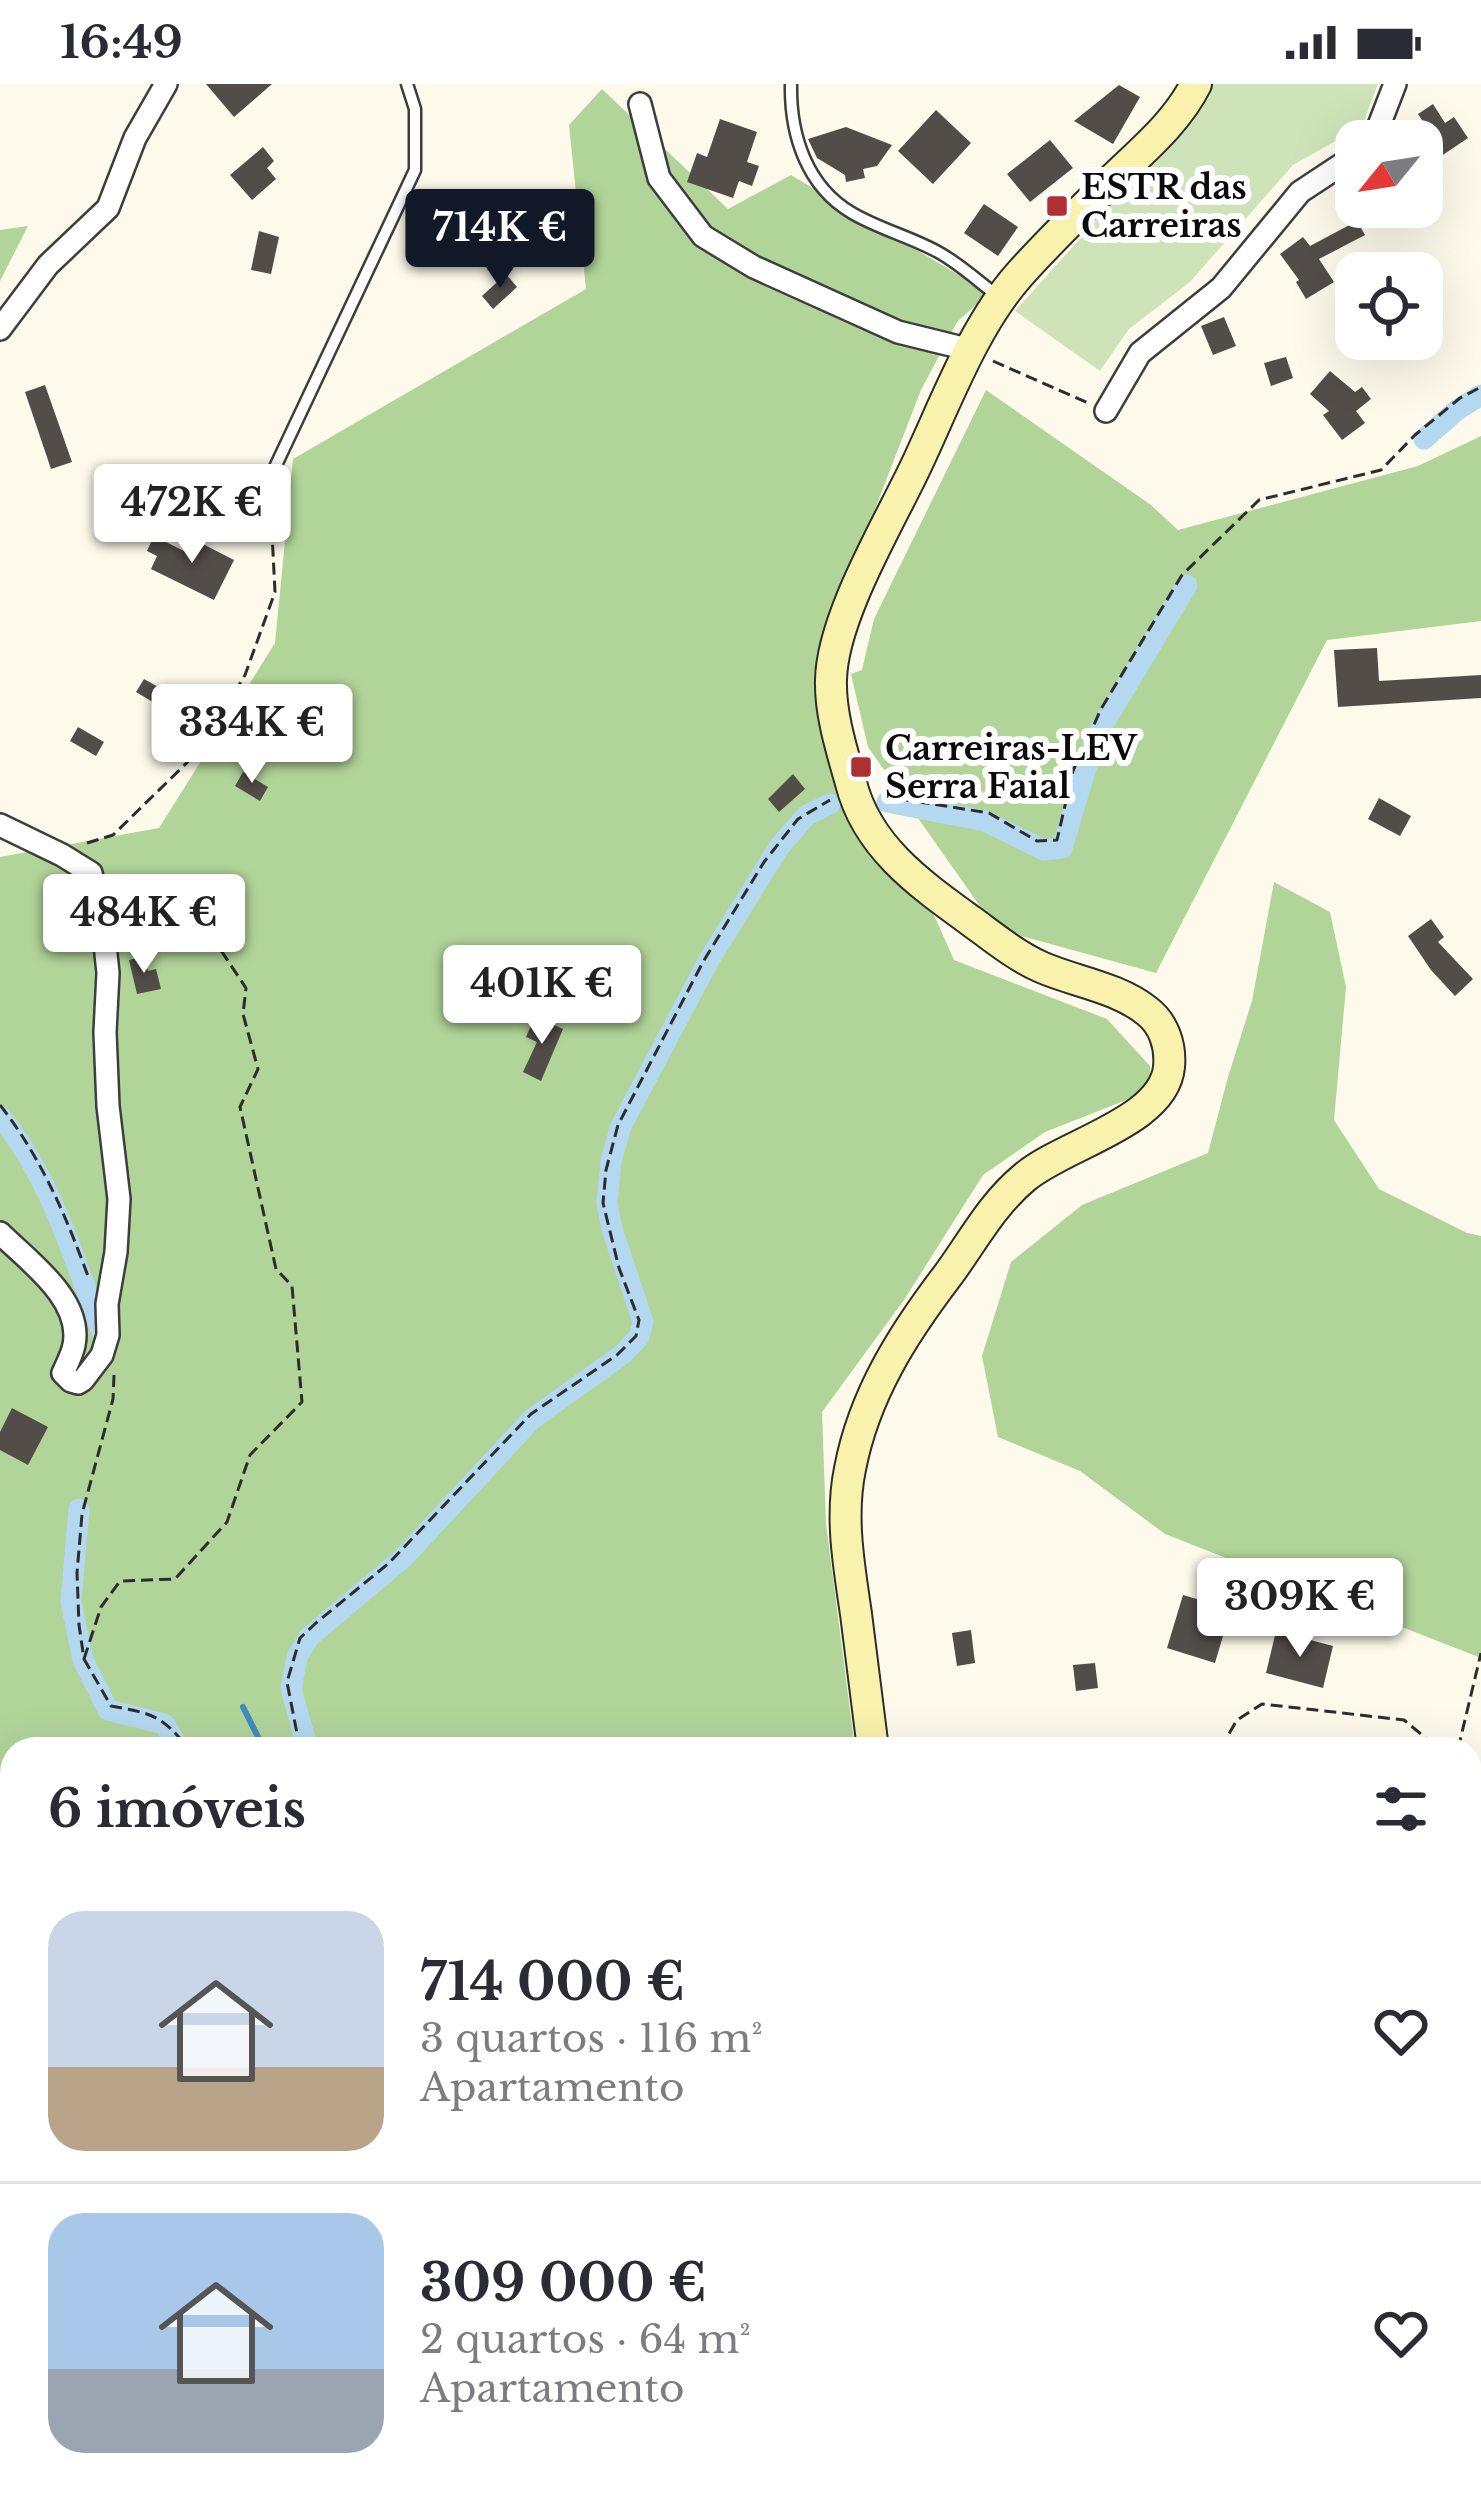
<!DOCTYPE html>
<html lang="pt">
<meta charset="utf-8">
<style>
body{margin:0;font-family:"Libre Baskerville",serif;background:#f2f2f3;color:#2b2b33;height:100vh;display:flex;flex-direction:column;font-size:45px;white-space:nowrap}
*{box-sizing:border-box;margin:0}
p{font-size:39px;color:#7c7c81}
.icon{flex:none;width:66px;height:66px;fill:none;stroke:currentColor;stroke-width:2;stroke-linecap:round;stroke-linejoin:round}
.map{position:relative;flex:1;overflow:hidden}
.details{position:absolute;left:0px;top:1653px;width:1482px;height:771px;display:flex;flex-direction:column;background:#fff;border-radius:36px 36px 0 0;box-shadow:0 12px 48px #0002}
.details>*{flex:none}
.needle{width:78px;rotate:240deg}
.fabs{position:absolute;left:1335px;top:36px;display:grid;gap:24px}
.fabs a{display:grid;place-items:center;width:108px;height:108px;border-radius:24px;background:#fff;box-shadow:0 12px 48px #0002;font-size:60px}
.price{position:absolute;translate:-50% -102px;padding:0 27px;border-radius:12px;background:#fff;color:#222;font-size:39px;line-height:78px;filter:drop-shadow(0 3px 6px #0008)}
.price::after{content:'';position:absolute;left:50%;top:72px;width:36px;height:27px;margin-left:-18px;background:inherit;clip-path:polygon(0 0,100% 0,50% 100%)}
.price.selected{background:#111827;color:#fff}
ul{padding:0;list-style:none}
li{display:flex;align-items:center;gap:36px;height:300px;padding:0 48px}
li+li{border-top:3px solid #e1e1e2}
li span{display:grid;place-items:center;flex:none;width:336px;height:240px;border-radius:36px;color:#555}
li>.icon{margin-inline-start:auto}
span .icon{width:144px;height:144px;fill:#fffc;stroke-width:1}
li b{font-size:51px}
h2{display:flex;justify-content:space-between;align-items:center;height:144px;padding:0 48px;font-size:51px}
.status{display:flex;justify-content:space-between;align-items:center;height:84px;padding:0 60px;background:#fff;direction:ltr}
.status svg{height:33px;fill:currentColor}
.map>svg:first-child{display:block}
</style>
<div class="status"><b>16:49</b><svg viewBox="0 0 49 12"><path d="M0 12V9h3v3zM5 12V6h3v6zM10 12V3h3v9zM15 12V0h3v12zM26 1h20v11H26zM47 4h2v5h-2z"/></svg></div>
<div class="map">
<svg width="1481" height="2422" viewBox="0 0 1481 2422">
<rect width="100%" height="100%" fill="#fdfaeb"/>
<path fill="#cee4b8" d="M1212 0H1378L1362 42 1293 81 1190 198 1129 245 1100 287 1015 227 1185 38Z"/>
<path fill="#b1d499" d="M602 5 728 125 791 91 989 209 957 238 921 306 817 575 853 717 920 800 954 876 1107 935 1150 982V999L1134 1013 1045 1048 983 1091 904 1216 822 1328 826 1440 855 1665H12V2412H825L820 2422H0V773L159 744 275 559 293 375 586 205 569 41Z
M28 142 0 197V146Z
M986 306 1151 421 1178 446 1418 382 1481 352V537L1327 556 1156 889 996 845 868 663 851 590 862 586 874 535Z
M1274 798 1330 828 1346 903 1334 1036 1379 1105 1467 1149 1481 1152V1574L1165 1450 1080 1387 998 1353 982 1272 1011 1178 1082 1121 1208 1069 1228 993 1252 917Z
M1481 2177V2422H874L879 2412H1470V2179Z"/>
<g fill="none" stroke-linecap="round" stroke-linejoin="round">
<path stroke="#428ac1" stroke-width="6" d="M243 1623 264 1665"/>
<path stroke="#b4d8f0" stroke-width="21" d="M1424 355 1457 326 1481 311
M887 718 985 737 1044 766 1062 764 1095 654 1187 501
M0 1032C50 1093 73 1171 100 1244
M79 1425 71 1518 83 1576 108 1626 164 1640 180 1665
M308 1665 291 1605 297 1573 309 1553 403 1474 532 1335 623 1270 639 1253 643 1238 612 1145 607 1119 611 1077 621 1042 709 876 779 763 807 731 830 720"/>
</g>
<path fill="#534d49" d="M206 0H272L234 33Z
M1119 1 1140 13 1113 60 1074 37Z
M1433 20 1445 39 1454 33 1468 54 1422 85V36L1418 30Z
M936 26 971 59 933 100 898 67Z
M720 35 757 48 747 78 759 82 752 102 739 97 733 114 687 98 697 69 707 73Z
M846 43 892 61 877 82 863 85 865 94 846 98 845 91 817 74 808 55Z
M1050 56 1073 84 1030 118 1007 90Z
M263 63 274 77 267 84 276 95 252 116 230 91Z
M984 120 1018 143 998 172 964 149Z
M1357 137 1365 151 1319 175 1334 198 1306 215 1296 198 1299 196 1280 170 1303 153 1310 162Z
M259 147 279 153 271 190 251 186Z
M506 190 517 203 493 225 482 212Z
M1433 199 1441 214 1422 224V205Z
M1224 233 1236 262 1213 271 1201 242Z
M1286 273 1293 294 1271 302 1264 279Z
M1330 287 1355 308 1362 303 1371 315 1356 327 1365 339 1342 356 1323 331 1329 327 1310 310Z
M45 301 72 378 51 385 25 308Z
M154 452 184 467 191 454 234 476 214 516 151 485 157 472 147 467Z
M1377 564 1379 597 1481 591V614L1338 623 1334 566Z
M144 595 169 609 161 623 136 608Z
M78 643 104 658 96 672 70 657Z
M243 688 268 703 260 717 235 702Z
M793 690 805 705 779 728 768 715Z
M1379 714 1411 732 1400 752 1368 735Z
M1431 835 1444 853 1438 858 1473 895 1455 912 1431 886 1408 852Z
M145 872 148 887 156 885 161 905 137 910 129 876Z
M535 932 563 945 541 997 523 988 537 958 526 953Z
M12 1324 48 1343 28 1381 0 1366V1348Z
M1183 1511 1231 1525 1215 1579 1167 1564Z
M971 1546 975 1579 957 1582 952 1549Z
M1276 1547 1333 1562 1323 1604 1266 1589Z
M1095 1579 1098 1604 1076 1607 1073 1581Z"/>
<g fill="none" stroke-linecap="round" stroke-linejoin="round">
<defs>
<path id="lane" d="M791 0C790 50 806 102 852 129 879 145 911 153 938 168 960 180 979 198 999 213
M269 396 415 86V25L407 0
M96 802C126 823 161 838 197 842L208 832 198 800"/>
<path id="street" d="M640 20 659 94 703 152 754 183 898 248 971 266
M1373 57 1395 0
M0 245 48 181 108 124 135 54 166 0
M1106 327 1140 269 1221 204 1300 108 1356 71
M0 741 62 771 91 789 102 832 108 889 105 948 108 1022 119 1115 116 1168 107 1220 108 1251 102 1271 83 1296 78 1299 71 1297 63 1289C67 1280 72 1271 74 1261 83 1215 28 1177 0 1149"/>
<path id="secondary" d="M873 1665C867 1620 862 1575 856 1530 849 1482 840 1433 850 1385 864 1311 903 1250 948 1191 973 1157 992 1120 1025 1093 1064 1060 1164 1038 1169 983 1171 962 1164 940 1147 927 1117 903 1075 898 1041 883 1016 872 993 853 971 837 920 800 867 763 851 699 842 667 830 630 831 596 832 534 888 441 915 384 945 321 973 243 1019 191 1049 157 1082 126 1114 94 1144 65 1177 38 1196 0
M838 2422 842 2412"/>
</defs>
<use href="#lane" stroke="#3e3e3e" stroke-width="15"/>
<use href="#street" stroke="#3e3e3e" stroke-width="26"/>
<use href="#secondary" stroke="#2d2d2d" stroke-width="34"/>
<path stroke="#2d2d2d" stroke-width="3" stroke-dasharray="12 6" stroke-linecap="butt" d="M993 277 1088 319
M882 712 989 729 1037 757 1057 756 1073 687 1101 625 1182 491 1259 416 1381 386 1415 351 1460 314 1481 303
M87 759 113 751 202 664 245 591 275 508 270 410
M0 1021C41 1073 67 1134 89 1195
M114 1291 113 1315 82 1430 77 1489 79 1541 84 1575 111 1622C154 1630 161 1631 189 1665
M84 1575 101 1523 120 1497 175 1495 227 1438 250 1371 302 1318 292 1202 276 1185 240 1023 258 985 243 930 246 904 220 865 207 852
M300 1665 287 1598 300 1554 316 1539 389 1479 531 1330 617 1271 636 1252 639 1236 619 1184 603 1119 606 1086 618 1041 703 878 764 778 798 735 830 716
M1220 1665 1237 1636 1262 1620 1404 1636 1439 1665
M1458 1665 1481 1569
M1470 1691 1481 1701
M1470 1994 1481 1987"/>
<use href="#lane" stroke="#fff" stroke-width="10"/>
<use href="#street" stroke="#fff" stroke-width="21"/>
<use href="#secondary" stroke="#f8f2ac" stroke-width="30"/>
</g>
<g fill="#af3031" stroke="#fff" stroke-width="4.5">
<rect x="1045" y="110" width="24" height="24" rx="6"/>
<rect x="849" y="671" width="24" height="24" rx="6"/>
</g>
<g text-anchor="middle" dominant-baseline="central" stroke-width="12" stroke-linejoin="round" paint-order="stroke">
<g font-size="33" font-weight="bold" fill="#0b0b0b" stroke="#fff" text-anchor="start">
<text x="1081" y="103">ESTR das<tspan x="1081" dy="38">Carreiras</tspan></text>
<text x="885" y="664">Carreiras-LEV<tspan x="885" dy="38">Serra Faial</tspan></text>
</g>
</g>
</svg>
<div class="fabs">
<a><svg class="needle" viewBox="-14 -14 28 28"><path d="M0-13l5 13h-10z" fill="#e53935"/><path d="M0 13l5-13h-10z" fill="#7c7c81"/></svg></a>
<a><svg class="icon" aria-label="locate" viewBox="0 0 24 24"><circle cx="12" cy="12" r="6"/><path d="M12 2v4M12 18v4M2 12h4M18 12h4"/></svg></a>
</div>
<b class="price selected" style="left:500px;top:207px">714K €</b>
<b class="price" style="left:192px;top:482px">472K €</b>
<b class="price" style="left:252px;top:702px">334K €</b>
<b class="price" style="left:144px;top:892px">484K €</b>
<b class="price" style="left:542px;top:963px">401K €</b>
<b class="price" style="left:1300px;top:1576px">309K €</b>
<section class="details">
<h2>6 imóveis<svg class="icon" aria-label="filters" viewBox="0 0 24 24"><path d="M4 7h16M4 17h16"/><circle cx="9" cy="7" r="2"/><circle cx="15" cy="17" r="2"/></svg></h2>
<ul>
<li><span style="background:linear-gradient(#c9d6e8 65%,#b9a48a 0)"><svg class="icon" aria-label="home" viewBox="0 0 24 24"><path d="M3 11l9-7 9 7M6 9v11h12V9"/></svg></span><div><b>714 000 €</b><p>3 quartos · 116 m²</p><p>Apartamento</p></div><svg class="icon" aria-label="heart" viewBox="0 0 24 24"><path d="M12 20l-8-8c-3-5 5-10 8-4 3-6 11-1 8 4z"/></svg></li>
<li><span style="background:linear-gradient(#a9c7e8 65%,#9aa5b1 0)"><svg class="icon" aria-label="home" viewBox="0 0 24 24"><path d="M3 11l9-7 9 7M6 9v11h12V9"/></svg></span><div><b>309 000 €</b><p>2 quartos · 64 m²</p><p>Apartamento</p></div><svg class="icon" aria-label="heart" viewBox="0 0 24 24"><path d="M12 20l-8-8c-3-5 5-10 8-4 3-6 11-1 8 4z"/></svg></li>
</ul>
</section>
</div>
